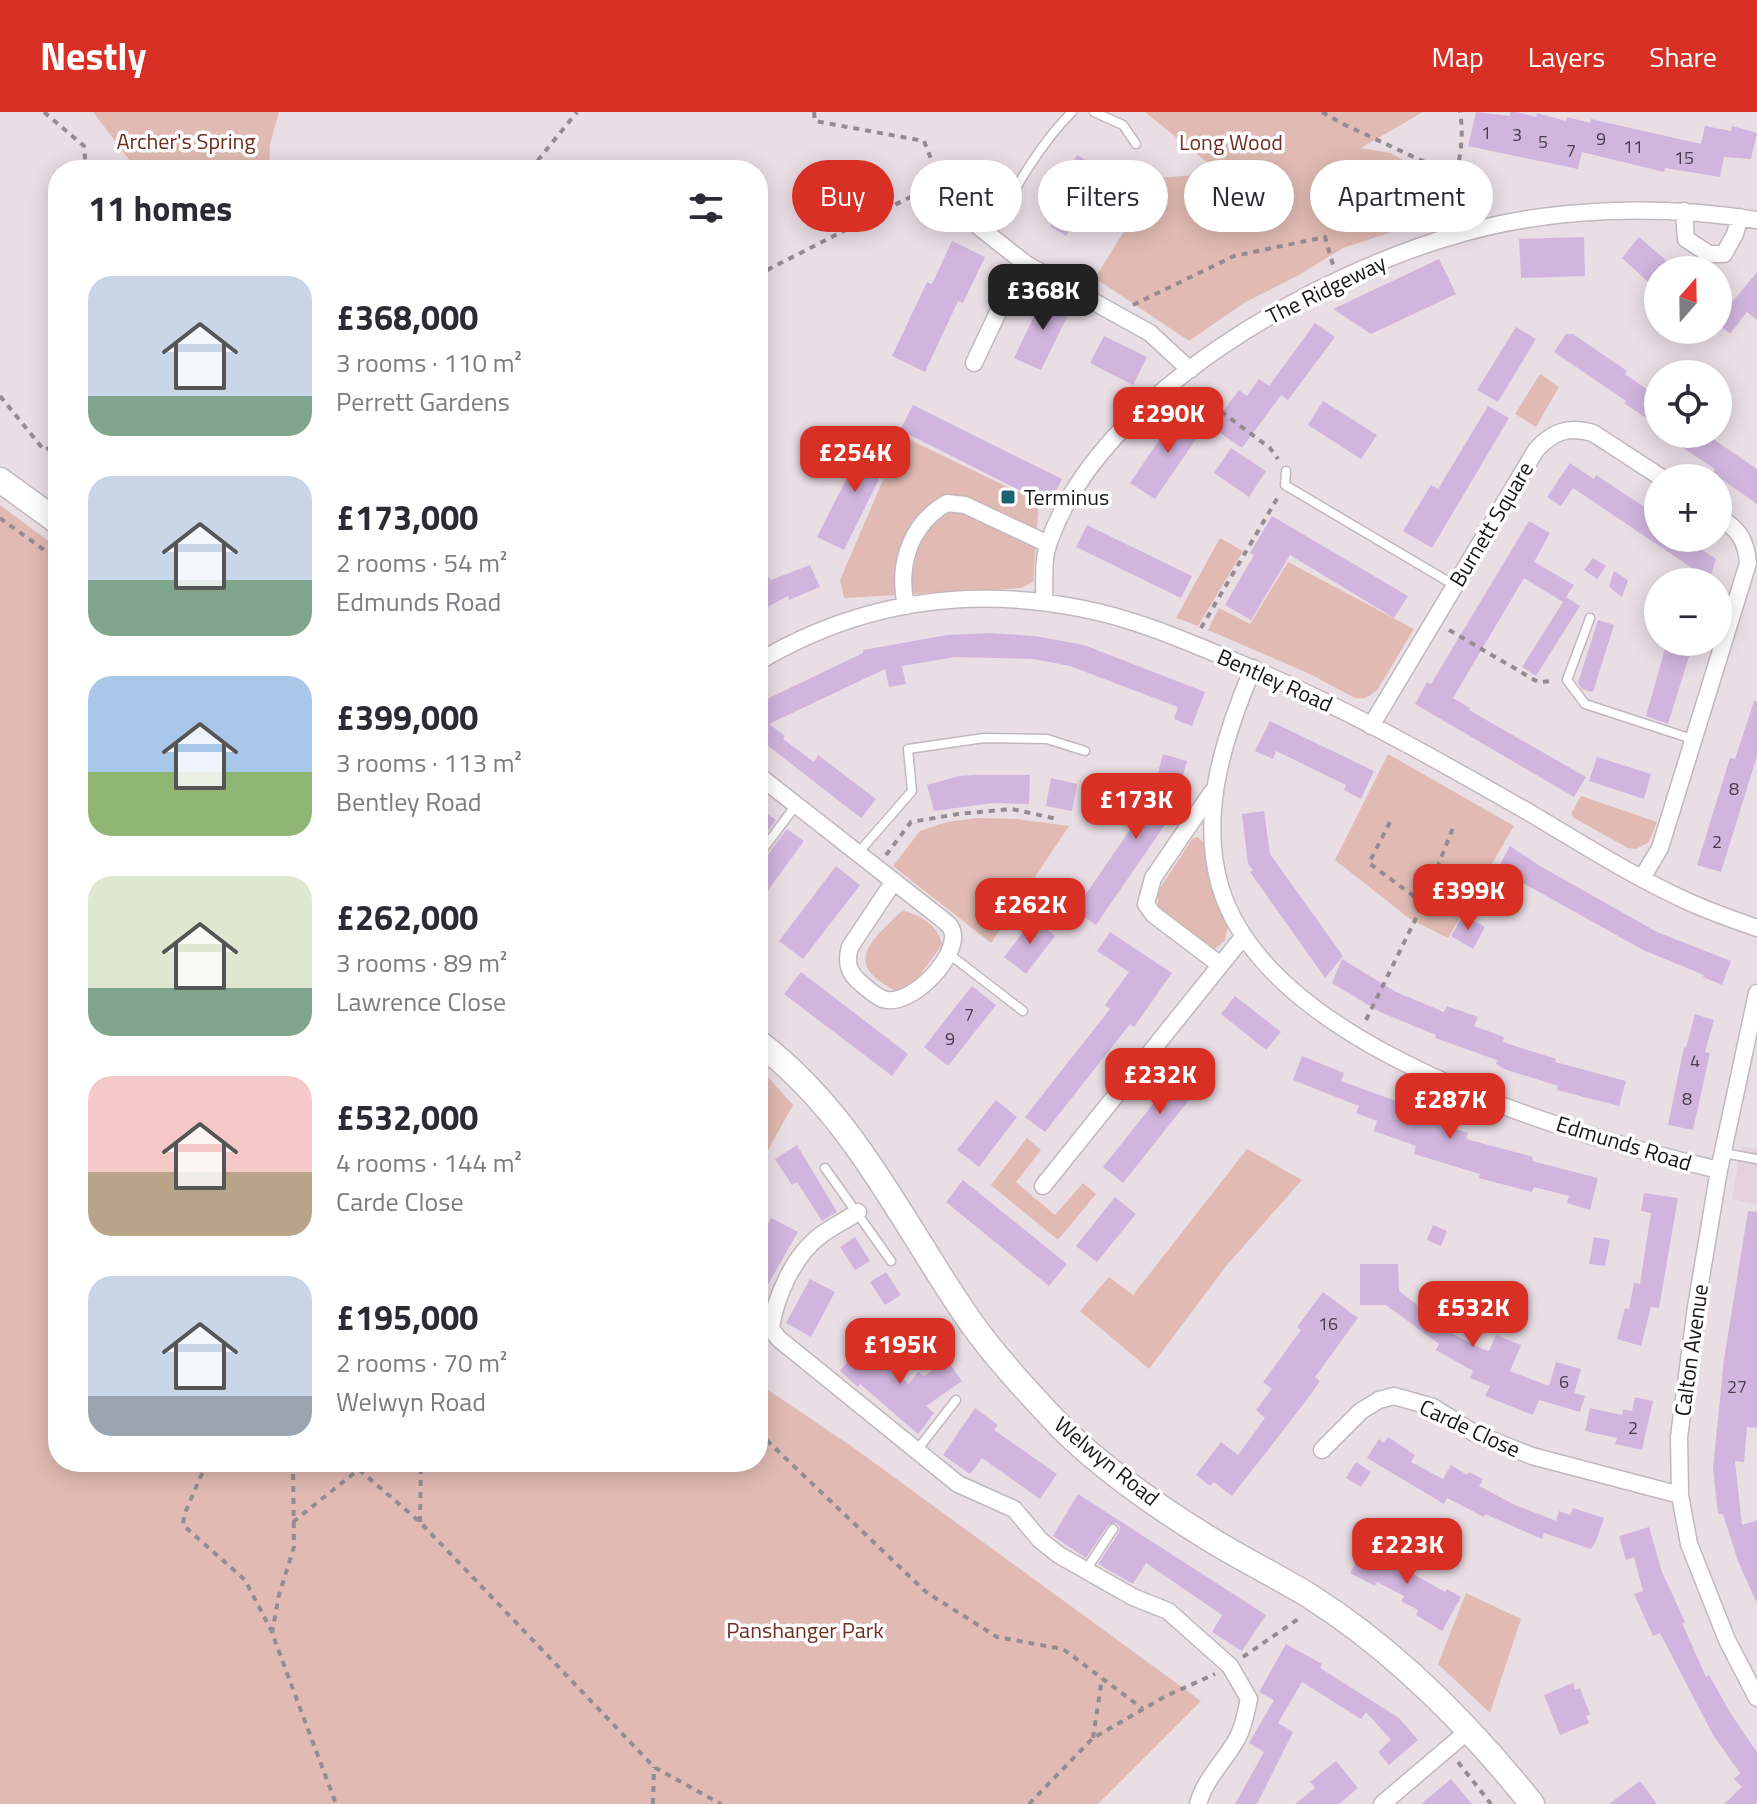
<!DOCTYPE html>
<meta charset="utf-8">
<style>
body{margin:0;font-family:"Titillium Web",sans-serif;background:#f2f2f3;color:#2b2b33;height:100vh;display:flex;flex-direction:column;font-size:30px;white-space:nowrap}
*{box-sizing:border-box;margin:0}
p{font-size:26px;color:#7c7c81}
.icon{flex:none;width:44px;height:44px;fill:none;stroke:currentColor;stroke-width:2;stroke-linecap:round;stroke-linejoin:round}
.map{position:relative;flex:1;overflow:hidden}
.panel{position:absolute;left:48px;top:48px;width:720px;height:1312px;display:flex;flex-direction:column;background:#fff;border-radius:32px;box-shadow:0 4px 20px #0003}
.panel>*{flex:none}
.guide{position:absolute;left:792px;top:48px;width:760px;height:72px;display:flex;gap:16px}
.needle{width:52px;rotate:20deg}
.tools{position:absolute;left:1644px;top:144px;display:grid;gap:16px}
.tools a{display:grid;place-items:center;width:88px;height:88px;border-radius:50%;background:#fff;box-shadow:0 4px 20px #0003;font-size:40px}
.price{position:absolute;translate:-50% -68px;padding:0 18px;border-radius:16px;background:#d93025;color:#fff;font-size:26px;line-height:52px;filter:drop-shadow(0 2px 4px #0008)}
.price::after{content:'';position:absolute;left:50%;top:48px;width:24px;height:18px;margin-left:-12px;background:inherit;clip-path:polygon(0 0,100% 0,50% 100%)}
.price.current{background:#222;color:#fff}
ul{padding:0;list-style:none}
li{display:flex;align-items:center;gap:24px;height:200px;padding:0 40px}
li span{display:grid;place-items:center;flex:none;width:224px;height:160px;border-radius:24px;color:#555}
li>.icon{margin-inline-start:auto}
span .icon{width:96px;height:96px;fill:#fffc;stroke-width:1}
li b{font-size:34px}
h2{display:flex;justify-content:space-between;align-items:center;height:96px;padding:0 40px;font-size:34px}
.chip{padding:0 28px;border-radius:36px;background:#fff;box-shadow:0 4px 20px #0003;font-size:28px;line-height:72px}
.chip.current{background:#d93025;color:#fff}
header{display:flex;align-items:center;gap:48px;box-sizing:border-box;height:112px;padding:0 40px;background:#d93025;color:#fff}
header strong{font-size:38px}
nav{display:flex;gap:44px;margin-inline-start:auto;font-size:28px}
.map>svg:first-child{display:block}
</style>
<header>
<strong>Nestly</strong>
<nav><a>Map</a><a>Layers</a><a>Share</a></nav>
</header>
<div class="map">
<svg width="1757" height="1692" viewBox="0 0 1757 1692">
<rect width="100%" height="100%" fill="#eadee5"/>
<path fill="#e3d1dc" d="M1741 1034 1757 1037V1092L1732 1087Z"/>
<path fill="#e1bbb3" d="M93 0H279L270 32 269 58H137Z
M1145 0H1423L1361 36 1390 41 1436 65 1438 105 1343 136 1299 163 1244 191 1189 229 1095 166 1157 66 1220 61Z
M1540 262 1559 275 1536 315 1515 302Z
M902 324 1039 390 1033 470 1021 476 844 486 840 468Z
M0 393 58 436V1350H758V1271L854 1336 1201 1589 1098 1692H0Z
M1220 426 1243 439 1198 514 1176 506Z
M1288 450 1414 517 1378 577C1370 584 1363 589 1353 585L1310 562 1208 518 1219 496 1250 512Z
M1388 642 1514 714 1448 826 1410 807 1335 748Z
M1581 684 1657 710 1649 730 1636 737 1628 736 1574 706 1571 702Z
M978 706 1016 707 1069 714 991 831 893 754 920 719 947 710Z
M1198 725 1204 731 1213 773 1228 814 1225 828 1213 839 1158 796V779L1193 726Z
M904 799C919 802 941 816 942 833L911 875 901 880C892 878 885 873 878 868 847 844 881 821 899 801Z
M758 954 793 993 758 1056Z
M1027 1026 1041 1038 1016 1070 1055 1103 1083 1071 1096 1082 1058 1128 991 1073Z
M1247 1037 1302 1068 1226 1154 1149 1257 1080 1199 1109 1165 1133 1183Z
M1466 1481 1521 1507 1490 1601 1438 1552Z"/>
<path fill="#d1b5de" d="M1476 0 1510 4V0H1517L1536 5 1537 1 1566 9 1567 5 1590 11 1591 7 1701 32 1705 14 1731 19 1732 14 1757 21 1751 47 1724 45 1720 65 1665 56 1664 60 1582 40 1578 57 1468 34Z
M1077 43 1129 75 1122 87 1128 92 1117 109 1111 105 1101 120 1078 106 1066 124 1050 114 1061 96 1049 88Z
M1584 125 1585 164 1521 166 1519 127Z
M1639 125 1677 158H1658V179L1622 146Z
M952 129 985 145 963 191 958 189 925 260 892 244 927 170 932 172Z
M1439 147 1456 182 1371 222 1333 197Z
M1757 160V208L1747 200 1730 222 1718 212V202L1730 187 1733 189Z
M1045 182 1072 195 1041 258 1014 246Z
M1315 211 1335 225 1288 288 1281 283 1242 336 1211 315 1239 278 1247 284 1259 267 1269 274Z
M1516 215 1536 227 1498 290 1477 278Z
M1566 222H1573L1627 259 1625 262 1658 285V301L1652 310 1624 291 1626 289 1554 240Z
M1104 224 1147 245 1133 273 1090 251Z
M1323 289 1377 323 1361 347 1308 313Z
M913 293 1062 367 1049 393 900 318Z
M1488 294 1509 306 1432 436 1403 419 1431 373 1438 377Z
M1187 297 1207 311 1155 387 1130 371 1166 318 1171 320Z
M1662 322H1706L1757 357V392L1713 361 1715 357Z
M867 326 893 339 844 438 817 425Z
M1231 336 1266 359 1249 385 1214 361Z
M1570 351 1594 367 1596 363 1658 404V426H1684L1716 447 1709 470H1691L1695 458 1573 376 1561 394 1547 385Z
M1272 404 1408 484 1394 506 1290 443 1251 508 1225 493 1254 443 1250 441Z
M1529 409 1550 421 1534 450 1574 473 1566 485 1580 494 1536 564 1522 555 1563 490 1524 466 1453 586 1470 596 1469 598 1586 665 1574 685 1415 592 1427 570 1431 572Z
M1087 413 1192 464 1181 486 1076 435Z
M1593 446 1606 454 1597 467 1584 458Z
M810 453 820 475 789 488 788 484 758 500V471L769 465 771 468Z
M1614 459 1628 468 1622 485 1609 475Z
M1598 508 1614 513 1593 580 1582 577 1578 571Z
M990 521 1035 524 1084 533 1205 580 1192 614 1174 607 1178 595 1070 554 1033 547 955 545 902 554 906 572 889 575 885 557 769 612 785 624 783 627 814 650 818 643 876 687 861 706 758 626V600L769 586 863 541V538L947 523Z
M1667 530 1691 538 1668 612 1646 604Z
M1754 589H1757V644L1721 760 1697 753 1730 646 1735 647Z
M1270 609 1374 659 1361 687 1344 678 1346 673 1276 639 1273 647 1255 639Z
M1163 642 1187 649 1173 701 1096 813 1075 798 1151 687Z
M1597 645 1651 662 1644 687 1589 669Z
M976 663H1030L1029 692 993 691 934 699 927 673 959 664Z
M1051 666 1077 672 1072 699 1046 694Z
M758 695 776 708 758 732Z
M1264 699 1270 742 1343 844 1325 866 1250 760 1253 758 1248 752 1242 702Z
M787 717 804 729 758 792V751L764 748Z
M1510 734 1540 754 1657 820 1731 849 1722 873 1703 865 1704 863 1643 838 1514 766 1505 784 1488 775Z
M836 754 860 773 803 847 779 829Z
M1463 803 1485 815 1473 837 1451 824Z
M1033 807 1055 824 1026 862 1004 845Z
M1110 820 1172 861 1134 915 1130 912 1045 1020 1025 1005 1110 897 1105 893 1129 860 1097 839Z
M1342 847 1396 880 1444 900 1447 894 1478 905 1474 914 1504 925 1503 930 1556 947 1555 950 1626 969 1619 994 1557 978 1558 974 1504 957 1496 952 1497 948 1435 926 1436 923 1380 900 1332 871Z
M801 860 908 942 892 964 784 882Z
M972 874 996 893 948 954 924 935Z
M1235 884 1281 920 1266 938 1221 902Z
M1695 902 1714 908 1705 940 1710 941 1693 1018 1668 1013 1684 935 1686 936Z
M1196 938 1216 954 1123 1071 1103 1055Z
M1302 944 1344 961 1341 969 1407 993 1404 1001 1468 1021 1466 1027 1533 1045 1532 1049 1598 1066 1590 1098 1567 1091 1569 1084 1534 1075 1532 1080 1479 1066 1480 1062 1414 1042 1416 1034 1374 1019 1377 1009 1356 1001 1359 994 1293 968Z
M996 988 1017 1005 979 1055 957 1038Z
M797 1033 837 1100 822 1109 797 1070 792 1073 775 1047Z
M963 1068 1067 1152 1049 1174 946 1090Z
M1644 1081 1678 1086 1659 1196 1651 1195 1641 1234 1617 1227 1625 1196 1629 1197 1634 1171 1640 1172 1651 1101 1641 1099Z
M1115 1085 1136 1102 1097 1150 1076 1134Z
M1748 1099 1757 1100V1316L1747 1315 1744 1350 1735 1349 1742 1413 1757 1408V1492L1738 1449 1723 1402H1718L1713 1357 1724 1247Z
M771 1106 798 1120 758 1190V1130Z
M1433 1113 1447 1119 1441 1134 1427 1128Z
M855 1125 870 1149 855 1158 840 1135Z
M1594 1125 1610 1128 1605 1154 1589 1152Z
M1360 1152H1398L1399 1179 1443 1212 1440 1215 1482 1237 1489 1239 1496 1223 1521 1233 1510 1259 1549 1274 1556 1250 1581 1257 1574 1281 1585 1284 1580 1300 1539 1288 1533 1303 1485 1284 1490 1274 1470 1266 1473 1259 1436 1238 1439 1232 1386 1193H1360Z
M886 1160 901 1183 885 1193 870 1170Z
M810 1167 835 1180 811 1225 786 1211Z
M1323 1180 1358 1206 1315 1265 1320 1269 1306 1289 1232 1384 1214 1370 1210 1374 1196 1363 1221 1330 1238 1343 1265 1306 1256 1298 1272 1277 1263 1270 1301 1218 1297 1215Z
M865 1228 884 1244 880 1248 909 1272 918 1260 924 1264 947 1248 962 1269 926 1294 934 1301 918 1322 860 1272 858 1275 840 1259Z
M1635 1285 1653 1289 1642 1338 1615 1332 1617 1326 1585 1319 1590 1296 1622 1303 1623 1297 1632 1299Z
M975 1296 998 1313 994 1318 1057 1362 1040 1387 982 1346 970 1362 943 1343Z
M1388 1325 1415 1343 1411 1350 1443 1367 1451 1353 1467 1363 1469 1360 1483 1367 1479 1374 1513 1392 1556 1409 1559 1399 1570 1403 1573 1396 1604 1406 1596 1429 1591 1437 1544 1421 1542 1427 1485 1402 1484 1405 1447 1386 1444 1392 1367 1346 1379 1327 1384 1331Z
M1356 1350 1371 1360 1361 1375 1346 1366Z
M1078 1382 1266 1503 1242 1539 1212 1520 1222 1503 1146 1451 1133 1472 1098 1452 1119 1420 1120 1415 1116 1411 1108 1413 1086 1446 1053 1424Z
M1649 1415 1662 1460 1685 1510 1682 1511 1706 1565 1709 1563 1731 1602 1757 1640V1692H1724L1742 1675 1734 1667 1740 1661 1713 1623 1660 1521 1653 1524 1634 1482 1643 1479 1634 1445 1626 1448 1619 1424Z
M1365 1434 1388 1447 1391 1442 1411 1453 1408 1459 1445 1480 1447 1477 1461 1485 1442 1519 1416 1503 1418 1498 1401 1489 1404 1484 1377 1470 1375 1474 1350 1461Z
M1286 1532 1322 1552 1320 1556 1399 1606 1418 1628 1389 1653 1378 1640 1391 1628 1366 1600 1361 1607 1302 1570 1278 1611 1293 1620 1257 1692H1235L1264 1640 1249 1631 1274 1588 1259 1580Z
M1573 1571 1575 1578 1580 1576 1590 1602 1586 1604 1589 1611 1560 1623 1544 1583Z
M1336 1649 1358 1676 1339 1692H1295L1315 1676 1310 1670Z
M1451 1667 1472 1692H1421Z
M1640 1669 1657 1692H1609Z"/>
<g fill="none" stroke-linecap="round" stroke-linejoin="round">
<defs>
<path id="service" d="M1094 0 1123 13 1136 32
M990 122C1014 79 1037 35 1072 0
M1286 359 1285 373 1454 473
M1590 506 1567 568 1585 592 1692 627
M858 741 912 679 908 637 984 626 1047 627 1085 639
M758 744 796 693
M949 842 1023 899
M1723 1041 1757 1047
M825 1056 891 1149
M917 1338 956 1288
M1086 1458 1113 1417"/>
<path id="minor" d="M1684 99 1686 127 1709 142H1724L1735 122 1740 105
M964 103 1026 152 1150 221 1190 258
M974 251 1000 196 1026 152
M1044 490C1045 471 1042 449 1049 430 1101 281 1318 161 1463 121 1557 95 1660 93 1757 108
M906 494C897 453 910 412 947 391L965 393 1048 432
M758 550C857 491 966 474 1079 496 1133 506 1184 528 1234 549 1337 591 1434 646 1530 701 1582 732 1634 765 1689 790 1711 800 1734 808 1757 816
M1253 556C1224 625 1199 700 1220 774 1268 937 1570 1023 1719 1058
M1371 614 1536 338C1553 319 1569 314 1593 321L1662 366
M758 663 942 807C945 810 949 812 951 816 964 840 911 897 883 887 876 885 868 877 863 873 849 862 845 852 850 835L894 769
M1212 680 1153 766 1146 792 1153 802 1219 852
M1642 766 1660 736 1748 451C1746 427 1738 417 1718 404
M1757 881 1719 1058 1696 1195 1679 1325 1680 1383 1689 1432 1727 1528 1757 1586
M1043 1074 1243 825
M858 1100C846 1108 832 1115 821 1123 794 1143 775 1185 771 1217L779 1227 958 1372 1014 1397 1040 1428 1059 1443 1133 1485 1168 1499 1230 1554 1249 1587C1246 1600 1244 1613 1238 1625 1226 1648 1205 1666 1198 1692
M1322 1338 1361 1299 1379 1288 1394 1284 1433 1295 1474 1321 1532 1344 1680 1383
M1382 1692 1468 1619"/>
<path id="secondary" d="M0 368 58 410
M758 930C855 1003 904 1115 972 1212 998 1248 1029 1281 1059 1313 1100 1355 1158 1395 1208 1426 1240 1446 1275 1463 1308 1483 1394 1537 1469 1613 1532 1692"/>
</defs>
<use href="#service" stroke="#c2b7be" stroke-width="11"/>
<use href="#minor" stroke="#c2b7be" stroke-width="19"/>
<use href="#secondary" stroke="#c2b7be" stroke-width="27"/>
<path stroke="#948c91" stroke-width="4" stroke-dasharray="6 6" stroke-linecap="butt" d="M44 0 84 34 86 58
M814 0 815 9 924 29 945 82
M1322 0 1341 11 1446 60 1450 85
M530 58 577 0
M1448 107 1447 100C1455 66 1466 34 1460 0
M758 166 769 157 924 78 946 84 954 92
M1133 193 1234 144 1325 125 1333 153
M1192 278 1270 336 1278 347
M0 284 44 338 58 333
M0 406 58 448
M1201 516 1278 385
M1449 518 1538 570 1554 569
M1390 710 1369 751 1423 791
M886 743 911 710 958 702 1012 697 1057 707
M1366 908 1421 796 1453 716
M758 1320 926 1480 997 1525 1063 1537 1143 1597
M207 1350 184 1403 183 1413 245 1468 271 1518
M293 1350 294 1435 279 1483 272 1521 336 1692
M350 1350 420 1410 654 1655 721 1692
M293 1410 368 1350
M420 1410 421 1350
M1243 1545 1301 1505
M1093 1626 1102 1566
M1458 1650 1491 1692
M653 1692 654 1655
M1029 1692 1093 1626 1166 1584 1215 1562"/>
<use href="#service" stroke="#fff" stroke-width="8"/>
<use href="#minor" stroke="#fff" stroke-width="16"/>
<use href="#secondary" stroke="#fff" stroke-width="24"/>
</g>
<rect fill="#1a6371" stroke="#fff" stroke-width="3" x="1000" y="377" width="16" height="16" rx="4"/>
<g text-anchor="middle" dominant-baseline="central" stroke-width="7" stroke-linejoin="round" paint-order="stroke">
<g font-size="18" fill="#473e4a">
<text x="1486" y="20">1</text>
<text x="1517" y="22">3</text>
<text x="1601" y="26">9</text>
<text x="1543" y="29">5</text>
<text x="1633" y="34">11</text>
<text x="1571" y="38">7</text>
<text x="1684" y="45">15</text>
<text x="1734" y="676">8</text>
<text x="1717" y="729">2</text>
<text x="969" y="902">7</text>
<text x="950" y="926">9</text>
<text x="1695" y="948">4</text>
<text x="1687" y="986">8</text>
<text x="1328" y="1211">16</text>
<text x="1564" y="1269">6</text>
<text x="1737" y="1274">27</text>
<text x="1633" y="1315">2</text>
</g>
<g font-size="22" fill="#702e23" stroke="#fff">
<text x="186" y="29">Archer's Spring</text>
<text x="1231" y="30">Long Wood</text>
<text x="805" y="1518">Panshanger Park</text>
</g>
<g font-size="22" fill="#191618" stroke="#fff">
<text transform="translate(1326 177) rotate(-26)">The Ridgeway</text>
<text transform="translate(1491 412) rotate(-59)">Burnett Square</text>
<text transform="translate(1275 568) rotate(24)">Bentley Road</text>
<text transform="translate(1624 1031) rotate(17)">Edmunds Road</text>
<text transform="translate(1691 1238) rotate(-82)">Calton Avenue</text>
<text transform="translate(1470 1316) rotate(25)">Carde Close</text>
<text transform="translate(1107 1349) rotate(39)">Welwyn Road</text>
</g>
<g font-size="22" fill="#191618" stroke="#fff" text-anchor="start">
<text x="1024" y="385">Terminus</text>
</g>
</g>
</svg>
<div class="tools">
<a><svg class="needle" viewBox="-14 -14 28 28"><path d="M0-13l5 13h-10z" fill="#e53935"/><path d="M0 13l5-13h-10z" fill="#7c7c81"/></svg></a>
<a><svg class="icon" aria-label="locate" viewBox="0 0 24 24"><circle cx="12" cy="12" r="6"/><path d="M12 2v4M12 18v4M2 12h4M18 12h4"/></svg></a>
<a>+</a>
<a>−</a>
</div>
<b class="price current" style="left:1043px;top:220px">£368K</b>
<b class="price" style="left:1168px;top:343px">£290K</b>
<b class="price" style="left:855px;top:382px">£254K</b>
<b class="price" style="left:1136px;top:729px">£173K</b>
<b class="price" style="left:1468px;top:820px">£399K</b>
<b class="price" style="left:1030px;top:834px">£262K</b>
<b class="price" style="left:1160px;top:1004px">£232K</b>
<b class="price" style="left:1450px;top:1029px">£287K</b>
<b class="price" style="left:1473px;top:1237px">£532K</b>
<b class="price" style="left:900px;top:1274px">£195K</b>
<b class="price" style="left:1407px;top:1474px">£223K</b>
<div class="guide">
<a class="chip current">Buy</a>
<a class="chip">Rent</a>
<a class="chip">Filters</a>
<a class="chip">New</a>
<a class="chip">Apartment</a>
</div>
<section class="panel">
<h2>11 homes<svg class="icon" aria-label="filters" viewBox="0 0 24 24"><path d="M4 7h16M4 17h16"/><circle cx="9" cy="7" r="2"/><circle cx="15" cy="17" r="2"/></svg></h2>
<ul>
<li><span style="background:linear-gradient(#c9d6e8 75%,#7fa58c 0)"><svg class="icon" aria-label="home" viewBox="0 0 24 24"><path d="M3 11l9-7 9 7M6 9v11h12V9"/></svg></span><div><b>£368,000</b><p>3 rooms · 110 m²</p><p>Perrett Gardens</p></div></li>
<li><span style="background:linear-gradient(#c9d6e8 65%,#7fa58c 0)"><svg class="icon" aria-label="home" viewBox="0 0 24 24"><path d="M3 11l9-7 9 7M6 9v11h12V9"/></svg></span><div><b>£173,000</b><p>2 rooms · 54 m²</p><p>Edmunds Road</p></div></li>
<li><span style="background:linear-gradient(#a9c7e8 60%,#8fb573 0)"><svg class="icon" aria-label="home" viewBox="0 0 24 24"><path d="M3 11l9-7 9 7M6 9v11h12V9"/></svg></span><div><b>£399,000</b><p>3 rooms · 113 m²</p><p>Bentley Road</p></div></li>
<li><span style="background:linear-gradient(#dfe7d0 70%,#7fa58c 0)"><svg class="icon" aria-label="home" viewBox="0 0 24 24"><path d="M3 11l9-7 9 7M6 9v11h12V9"/></svg></span><div><b>£262,000</b><p>3 rooms · 89 m²</p><p>Lawrence Close</p></div></li>
<li><span style="background:linear-gradient(#f6c9c9 60%,#b9a48a 0)"><svg class="icon" aria-label="home" viewBox="0 0 24 24"><path d="M3 11l9-7 9 7M6 9v11h12V9"/></svg></span><div><b>£532,000</b><p>4 rooms · 144 m²</p><p>Carde Close</p></div></li>
<li><span style="background:linear-gradient(#c9d6e8 75%,#9aa5b1 0)"><svg class="icon" aria-label="home" viewBox="0 0 24 24"><path d="M3 11l9-7 9 7M6 9v11h12V9"/></svg></span><div><b>£195,000</b><p>2 rooms · 70 m²</p><p>Welwyn Road</p></div></li>
</ul>
</section>
</div>
